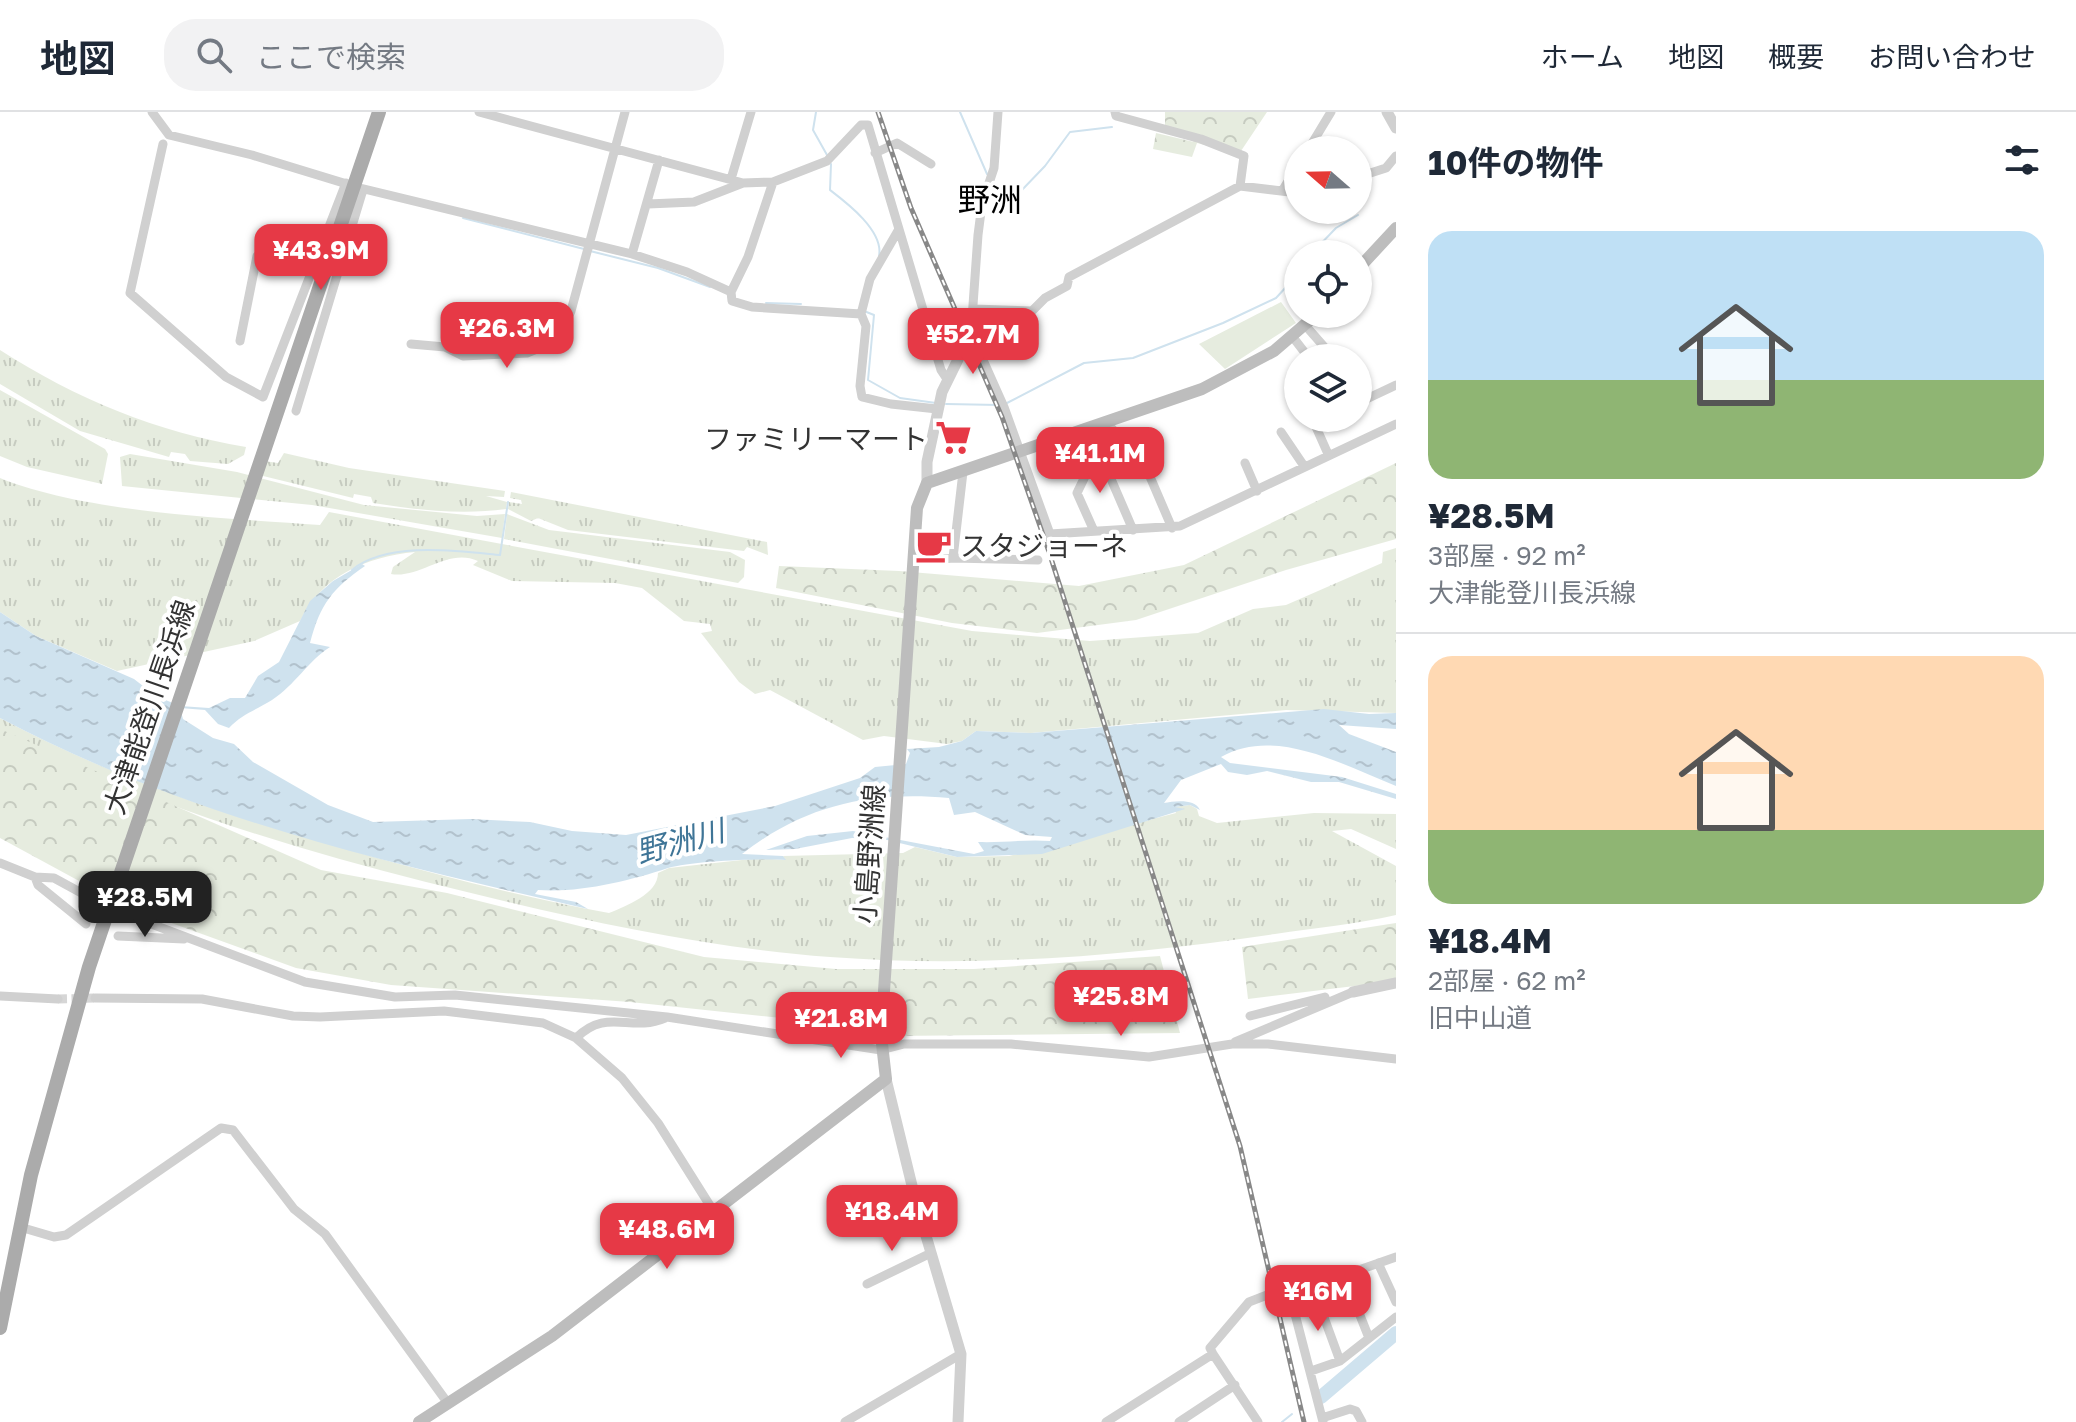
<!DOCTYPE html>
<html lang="ja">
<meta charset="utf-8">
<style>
body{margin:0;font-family:"Golos Text","Noto Sans JP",sans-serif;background:#f2f2f3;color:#1f2937;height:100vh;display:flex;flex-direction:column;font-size:30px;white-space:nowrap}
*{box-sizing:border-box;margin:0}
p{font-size:26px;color:#747a83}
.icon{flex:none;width:44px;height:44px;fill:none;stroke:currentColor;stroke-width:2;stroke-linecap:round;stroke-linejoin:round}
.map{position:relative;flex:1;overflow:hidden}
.panel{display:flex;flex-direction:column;background:#fff;width:680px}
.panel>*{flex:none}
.needle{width:52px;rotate:290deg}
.buttons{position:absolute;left:1284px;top:24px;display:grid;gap:16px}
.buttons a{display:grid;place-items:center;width:88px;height:88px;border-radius:50%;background:#fff;box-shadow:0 2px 6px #0004;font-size:40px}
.price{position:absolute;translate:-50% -68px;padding:0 18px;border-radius:16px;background:#e63946;color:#fff;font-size:26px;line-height:52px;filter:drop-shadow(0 2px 4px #0008)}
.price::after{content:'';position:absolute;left:50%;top:48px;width:24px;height:18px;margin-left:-12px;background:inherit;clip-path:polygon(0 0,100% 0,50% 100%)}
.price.active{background:#222;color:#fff}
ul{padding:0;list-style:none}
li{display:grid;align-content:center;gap:16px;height:424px;padding:0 32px}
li+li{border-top:2px solid #e0e1e3}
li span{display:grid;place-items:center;height:248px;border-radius:24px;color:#555}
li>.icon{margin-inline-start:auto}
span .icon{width:144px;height:144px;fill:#fffc;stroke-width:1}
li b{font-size:34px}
h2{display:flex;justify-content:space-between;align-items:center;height:96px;padding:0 32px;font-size:34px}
header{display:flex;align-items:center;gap:48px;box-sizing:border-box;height:112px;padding:0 40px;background:#fff;border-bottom:2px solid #e0e1e3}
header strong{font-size:38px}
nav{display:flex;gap:44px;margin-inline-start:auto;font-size:28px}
.search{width:560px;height:72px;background:#f2f2f3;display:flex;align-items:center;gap:20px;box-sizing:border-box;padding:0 28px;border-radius:32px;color:#747a83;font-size:30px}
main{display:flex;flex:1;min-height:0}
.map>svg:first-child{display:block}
</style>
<header>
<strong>地図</strong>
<div class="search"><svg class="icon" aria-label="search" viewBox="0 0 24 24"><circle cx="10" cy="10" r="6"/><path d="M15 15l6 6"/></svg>ここで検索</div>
<nav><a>ホーム</a><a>地図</a><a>概要</a><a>お問い合わせ</a></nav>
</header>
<main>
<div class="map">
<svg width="1396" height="1310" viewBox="0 0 1396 1310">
<defs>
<pattern id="grass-tufts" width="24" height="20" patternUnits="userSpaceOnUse" patternTransform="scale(2)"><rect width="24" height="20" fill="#e6ecdf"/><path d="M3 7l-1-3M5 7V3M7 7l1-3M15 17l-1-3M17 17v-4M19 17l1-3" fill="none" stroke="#c6cbc0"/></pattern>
<pattern id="forest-crowns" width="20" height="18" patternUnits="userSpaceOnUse" patternTransform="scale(2)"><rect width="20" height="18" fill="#e6ecdf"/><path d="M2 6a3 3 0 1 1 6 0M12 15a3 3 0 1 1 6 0" fill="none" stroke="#c6cbc0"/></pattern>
<pattern id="water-ripples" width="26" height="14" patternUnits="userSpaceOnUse" patternTransform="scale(2)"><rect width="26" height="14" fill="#cfe2ee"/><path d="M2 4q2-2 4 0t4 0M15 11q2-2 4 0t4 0" fill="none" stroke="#b2c2cd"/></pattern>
</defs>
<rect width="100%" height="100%" fill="#fff"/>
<path fill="url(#grass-tufts)" d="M0 238C76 287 157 320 246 335L244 343 228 352 190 349 185 342 171 340 169 345 80 319 0 272Z
M0 278 105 337 108 342 102 372 27 355 0 344Z
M284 341 349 356 505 379 504 385 486 384 507 390 506 397C462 403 417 398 373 391L371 385 354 382 353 386 259 363 264 349 278 351Z
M130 342 237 360 364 393 477 404 505 402 502 426 312 393 122 374 120 345Z
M0 366C86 401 226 406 320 413L329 400 972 519 1090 529 1198 521 1253 497 1286 493 1382 451 1383 440 1396 436V601L1286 598 1031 621 976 619 962 629 947 632 884 624 863 628 770 578 755 582 739 570 701 521 712 519 710 512 684 509 642 476 615 471 512 469 473 453 478 449C448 435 420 467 391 462L393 455 415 440C366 445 323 463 300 509L254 529 117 559 36 524 0 500Z
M511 380 767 430 768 443 747 435 744 439 568 418 538 406 531 409 508 397 509 390 522 392 521 388 510 386Z
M507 402 549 418 730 440 745 448 744 465 738 471 504 427Z
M0 606C113 666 231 705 353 739 437 763 522 785 609 801 626 794 658 782 658 761L669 756 760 746 785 748 783 744 903 741 915 735 957 745 1009 744 1176 701 1173 695 1190 693 1197 697 1199 704 1217 711 1314 701 1396 702V737L1351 717 1332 719 1396 754V803C1356 812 1315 816 1275 822 1128 844 978 856 830 845 694 835 559 803 426 770 280 733 135 688 0 618Z"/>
<path fill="url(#forest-crowns)" d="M1165 0H1267L1239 42 1197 31 1192 45 1153 37 1156 21 1194 30 1165 13Z
M1396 351V427L1286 458 1136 508 1037 521 952 511 776 476 779 454 899 459 1079 474 1184 453Z
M0 617 321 758 447 781 704 845 836 857H974L1160 844 1180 921 893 924 810 909 630 890 391 873 296 856 127 795 0 726Z
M1396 811V869L1248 887 1242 835Z"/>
<path fill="#e6ecdf" d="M1281 190 1296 211 1225 257 1199 232Z"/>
<path fill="url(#water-ripples)" d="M362 452 365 454C333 476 320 492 310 531L330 535C308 549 295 573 272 588 256 598 242 602 229 616L218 612 205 598 180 596 183 607 213 626 234 632 253 650 328 693 373 710 471 707 530 710 572 719 626 723 775 694 860 666 875 655 906 652 910 641 907 637 939 635 962 629 976 619 1031 621 1324 597 1369 602 1396 601V617L1339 613 1349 622 1396 640V674C1343 653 1275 614 1221 645L1230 651 1342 665 1396 682V687L1339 670H1311L1267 659 1247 663 1228 660 1221 652 1181 668 1164 691C1174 689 1195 686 1200 698L1190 693 1175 695 1185 697 1042 742 957 745 883 727 852 726 795 737 766 738 807 724 853 719 974 742 984 739 978 730C1003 731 1026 727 1050 729L1052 725 1025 723 975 700 954 703 949 686C870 679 805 693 742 742L783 744 786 748C761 746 691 749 668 756 629 769 580 781 538 778L535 782 576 790 588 797C386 751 185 704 0 606V500L36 524 134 567 156 584 180 594 209 596 230 586H245L258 564 279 550 310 489 333 469Z"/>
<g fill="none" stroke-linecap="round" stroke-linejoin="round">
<path stroke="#cfe2ee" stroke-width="2" d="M816 0 813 18 827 43
M960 0 987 62
M831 52 830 78C847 91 884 119 879 144
M1020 80 1045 54 1070 20 1112 15
M463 106 584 137
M590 139 658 156 710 175
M1311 142 1336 116 1358 103
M766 191 801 192
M864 199 874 203 868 268 900 286 936 291
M946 292 999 293
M1005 292 1084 251 1133 246 1223 211 1276 186 1298 162
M352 458C387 429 458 439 500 443L508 390
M1282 1310 1292 1302"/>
<path stroke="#cfe2ee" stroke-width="14" d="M1321 1285 1396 1221"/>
<path stroke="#d6d6d6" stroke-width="9" stroke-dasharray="9 4.5" stroke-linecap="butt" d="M58 887 95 886"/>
<path stroke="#d0d0d0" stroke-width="9" d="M152 0 169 23 252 43 360 76 632 142 687 160 731 180 732 189 752 195 861 202
M479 0 743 71 773 70 827 49 861 13H868L941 258 947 267
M998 0 994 56 982 92 978 123 971 221 1004 295 1050 422 1180 414 1396 312
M1115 0 1116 4 1201 27 1244 44 1240 74
M163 32 130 181 226 265 263 285 346 71
M1308 38 1331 0
M875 41 897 31 931 52
M1358 65 1386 56 1396 44
M731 67 751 0
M1282 79 1298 53
M648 92 694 90 743 71
M899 117 870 167 861 202 866 214 860 274 862 285 891 292 937 297
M632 142 659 48
M731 180 748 145 773 70
M974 197 1032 199 1045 186 1067 174 1069 165 1240 74 1298 81
M1305 213 1334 246
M1292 224 1309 246
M240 229 257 144
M411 232 445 235 463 244 527 241 549 232 561 220 571 199 625 0
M1358 291 1396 273
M296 299 362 81 360 76
M1107 311 1145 353 1172 416
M1281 320 1304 354
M1328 342 1316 315 1328 306
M1245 351 1257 379
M1094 419 1077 381 1092 350 1105 353 1133 418
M953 446 963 360
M913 450 953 446 1038 448
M0 751 35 765 54 766 109 796 305 870 395 885 455 883 667 905 881 938 904 932H1011L1149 945 1232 932H1268L1396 947
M35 765 38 773 86 812
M118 824 184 827
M0 884 58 887
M95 886 202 887 293 904 320 905 444 899 543 911 576 926 622 966 658 1011 714 1100
M1250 904 1325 885
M788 914 803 924
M576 926C607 895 630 921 665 906
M1235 930 1353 880
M20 1115 54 1125 66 1123 221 1016 233 1018 294 1097 325 1122 447 1290
M1378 1151 1396 1190
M1344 1163 1369 1226
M867 1172 931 1141
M1282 1177 1288 1175 1323 1310
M1213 1242 1210 1236 1249 1190 1267 1183
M1340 1249 1314 1178 1316 1173 1396 1145
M1311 1259 1340 1249 1396 1205
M1322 1306 1350 1297 1356 1299 1362 1310
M845 1310 961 1242
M1106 1310 1213 1242 1258 1310
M1179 1310 1235 1273"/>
<path stroke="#d0d0d0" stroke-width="11" d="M1387 0 1396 16
M927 371V350L942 280 971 221
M1353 880 1396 871
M886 967 916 1090 961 1242 958 1310"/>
<path stroke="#bdbdbd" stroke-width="12" d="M1358 157 1396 116
M419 1310 552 1224 886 967 881 923 917 396 927 371 1202 277 1274 239 1317 202"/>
<path stroke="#ababab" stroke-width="14" d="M0 1216 31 1063 89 855 379 0"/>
<defs>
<path id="rail" d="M878 0 911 96 1002 305 1048 437 1240 1034 1304 1310"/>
</defs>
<use href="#rail" stroke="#888" stroke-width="5"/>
<use href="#rail" stroke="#fff" stroke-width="2" stroke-dasharray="6" stroke-linecap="butt"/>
</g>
<defs>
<symbol id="supermarket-bare" viewBox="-9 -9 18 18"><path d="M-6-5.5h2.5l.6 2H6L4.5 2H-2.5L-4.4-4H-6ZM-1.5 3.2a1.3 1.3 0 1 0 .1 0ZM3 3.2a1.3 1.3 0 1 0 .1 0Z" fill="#e63946" stroke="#fff" stroke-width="2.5" paint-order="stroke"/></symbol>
<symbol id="cafe-bare" viewBox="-9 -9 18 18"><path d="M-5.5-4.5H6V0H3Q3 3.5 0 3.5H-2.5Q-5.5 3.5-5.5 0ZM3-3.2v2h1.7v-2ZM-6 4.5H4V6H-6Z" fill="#e63946" stroke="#fff" stroke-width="2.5" paint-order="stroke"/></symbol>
</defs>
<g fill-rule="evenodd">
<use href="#supermarket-bare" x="928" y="300" width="51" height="51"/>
<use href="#cafe-bare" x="908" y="408" width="51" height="51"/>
</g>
<g text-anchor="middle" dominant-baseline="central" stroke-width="8" stroke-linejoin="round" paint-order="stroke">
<g font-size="28" fill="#333" stroke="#fff" text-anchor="end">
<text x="928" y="326">ファミリーマート</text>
<text x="960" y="433" text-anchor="start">スタジョーネ</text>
</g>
<g font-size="28" fill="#333" stroke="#fff">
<text transform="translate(149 595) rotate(-71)">大津能登川長浜線</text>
<text transform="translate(869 742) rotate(-86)">小島野洲線</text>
</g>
<g font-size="30" font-style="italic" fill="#3f7597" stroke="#fff">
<text transform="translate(680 729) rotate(-15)">野洲川</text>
</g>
<g font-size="32" fill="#000" stroke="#fff">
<text x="990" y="87">野洲</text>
</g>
</g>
</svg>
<div class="buttons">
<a><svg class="needle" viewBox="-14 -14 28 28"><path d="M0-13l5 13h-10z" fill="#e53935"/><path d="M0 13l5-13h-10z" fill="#747a83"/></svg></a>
<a><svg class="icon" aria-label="locate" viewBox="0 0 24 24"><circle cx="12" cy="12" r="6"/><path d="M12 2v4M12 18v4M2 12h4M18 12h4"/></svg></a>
<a><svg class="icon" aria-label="layers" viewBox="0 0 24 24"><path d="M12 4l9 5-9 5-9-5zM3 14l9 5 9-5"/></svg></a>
</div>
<b class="price" style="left:321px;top:180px">¥43.9M</b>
<b class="price" style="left:507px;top:258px">¥26.3M</b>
<b class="price" style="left:973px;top:264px">¥52.7M</b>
<b class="price" style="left:1100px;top:383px">¥41.1M</b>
<b class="price active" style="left:145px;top:827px">¥28.5M</b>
<b class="price" style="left:1121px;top:926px">¥25.8M</b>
<b class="price" style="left:841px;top:948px">¥21.8M</b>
<b class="price" style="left:892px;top:1141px">¥18.4M</b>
<b class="price" style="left:667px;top:1159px">¥48.6M</b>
<b class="price" style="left:1318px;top:1221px">¥16M</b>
</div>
<section class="panel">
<h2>10件の物件<svg class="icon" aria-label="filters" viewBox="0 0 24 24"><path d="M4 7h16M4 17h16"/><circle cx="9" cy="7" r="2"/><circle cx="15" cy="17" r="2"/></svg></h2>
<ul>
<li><span style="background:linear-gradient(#bfe0f5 60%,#8fb573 0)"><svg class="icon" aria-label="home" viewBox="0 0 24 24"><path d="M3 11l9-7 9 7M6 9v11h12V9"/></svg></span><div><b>¥28.5M</b><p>3部屋 · 92 m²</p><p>大津能登川長浜線</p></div></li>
<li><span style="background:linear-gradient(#ffd9b3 70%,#8fb573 0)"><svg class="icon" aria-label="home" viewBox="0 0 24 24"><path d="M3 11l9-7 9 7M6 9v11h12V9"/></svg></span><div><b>¥18.4M</b><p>2部屋 · 62 m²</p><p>旧中山道</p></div></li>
</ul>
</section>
</main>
